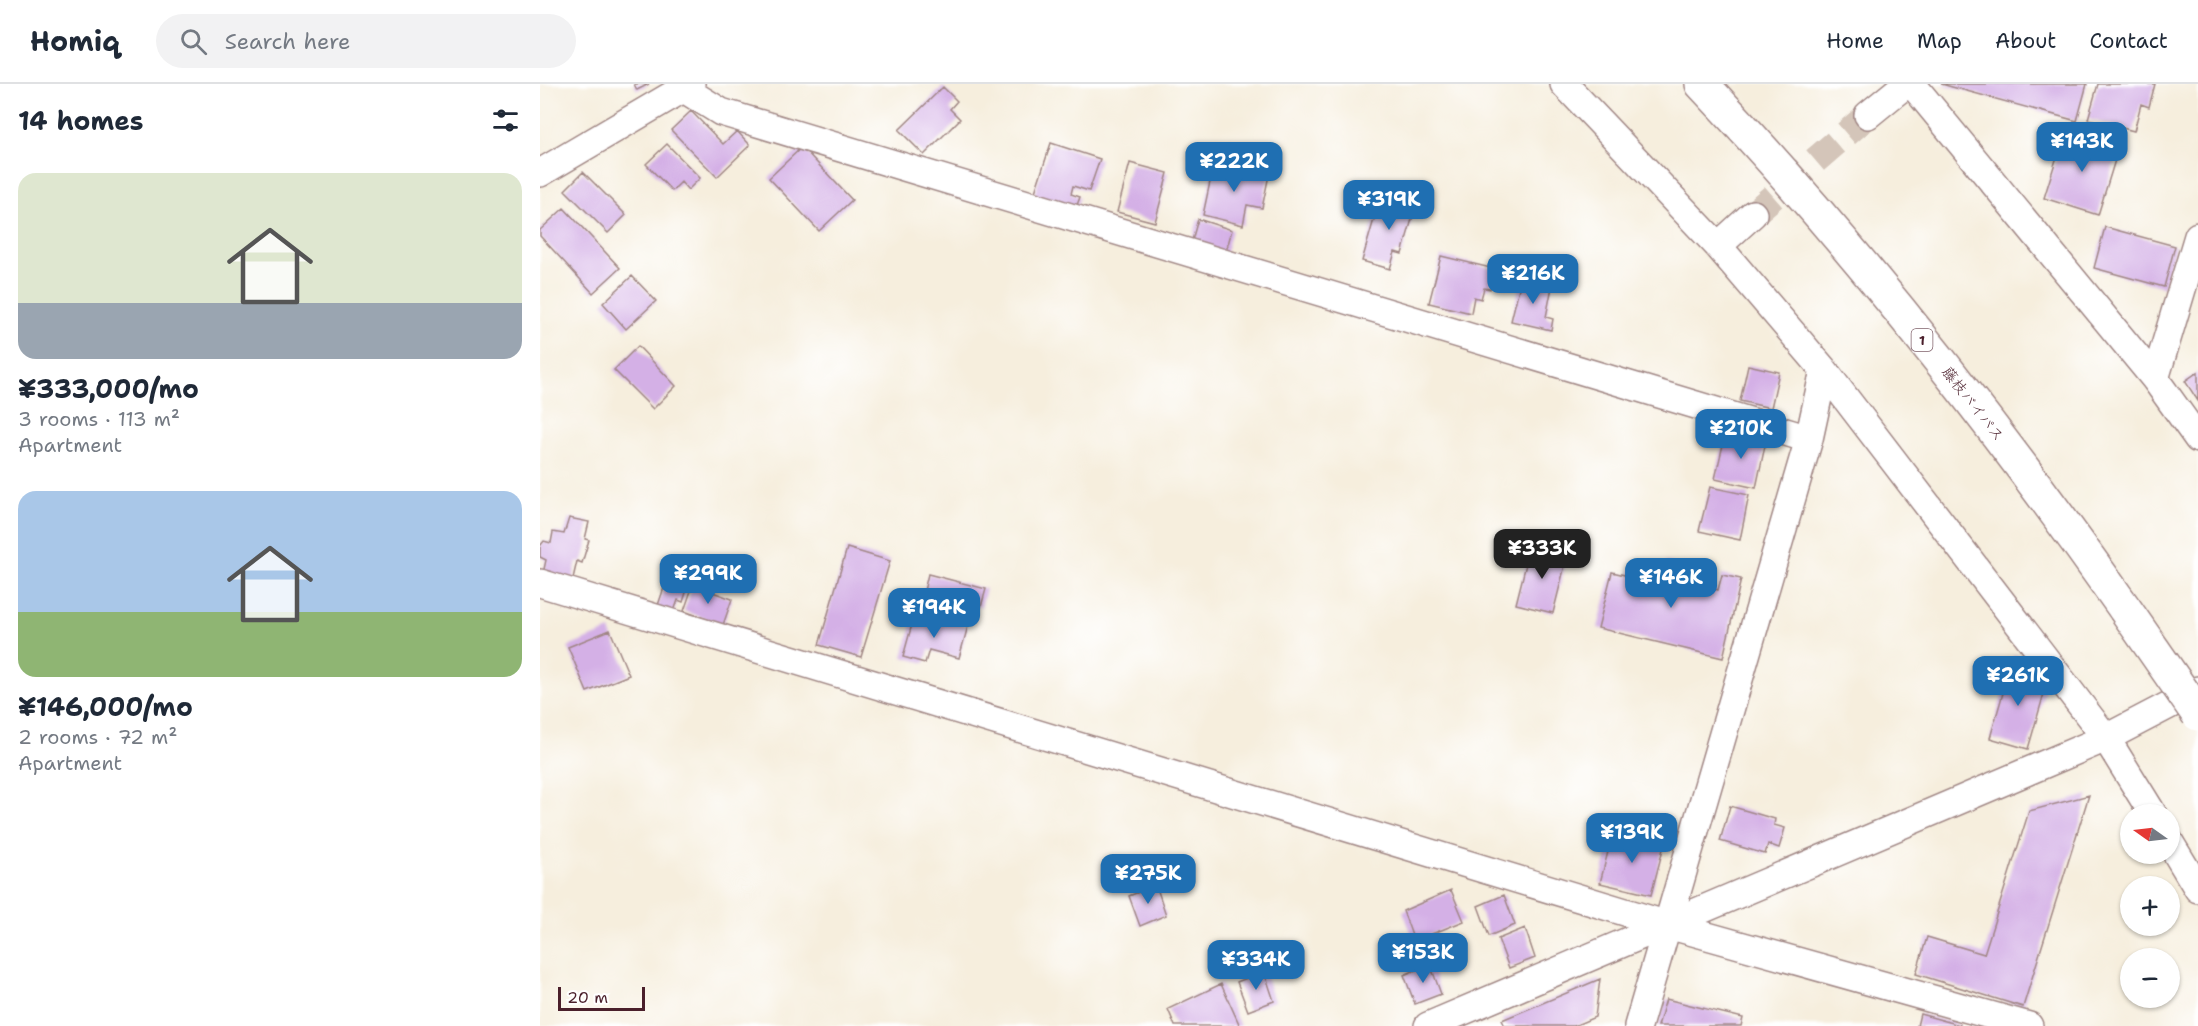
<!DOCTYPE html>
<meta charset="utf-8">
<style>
body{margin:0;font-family:"Shantell Sans","Klee One",sans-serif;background:#f2f2f3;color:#1f2937;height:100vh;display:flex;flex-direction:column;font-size:22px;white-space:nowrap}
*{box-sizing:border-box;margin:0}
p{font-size:20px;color:#747a83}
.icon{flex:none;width:33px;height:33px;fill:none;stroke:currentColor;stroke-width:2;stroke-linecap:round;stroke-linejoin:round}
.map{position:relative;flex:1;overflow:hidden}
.details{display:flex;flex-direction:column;background:#fff;width:540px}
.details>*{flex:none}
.needle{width:39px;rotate:284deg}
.buttons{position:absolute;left:1580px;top:720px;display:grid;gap:12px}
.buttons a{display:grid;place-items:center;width:60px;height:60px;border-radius:50%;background:#fff;box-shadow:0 2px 4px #0004;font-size:30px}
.scale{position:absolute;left:18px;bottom:15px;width:87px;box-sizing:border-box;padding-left:6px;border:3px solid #4a1f2b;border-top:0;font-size:16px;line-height:21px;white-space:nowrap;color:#4a1f2b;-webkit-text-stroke:4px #fff;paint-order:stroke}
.price{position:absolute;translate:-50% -51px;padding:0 14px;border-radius:12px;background:#1f6fb2;color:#fff;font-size:20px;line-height:39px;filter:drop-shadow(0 2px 3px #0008)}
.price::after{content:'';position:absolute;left:50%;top:36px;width:18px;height:14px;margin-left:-9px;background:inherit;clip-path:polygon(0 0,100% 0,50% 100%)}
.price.selected{background:#222;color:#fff}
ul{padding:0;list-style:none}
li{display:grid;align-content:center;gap:12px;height:318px;padding:0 18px}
li span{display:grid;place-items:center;height:186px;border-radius:18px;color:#555}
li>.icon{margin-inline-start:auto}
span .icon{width:108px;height:108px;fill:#fffc;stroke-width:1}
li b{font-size:26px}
h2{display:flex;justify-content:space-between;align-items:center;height:72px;padding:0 18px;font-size:26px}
header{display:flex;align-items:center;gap:36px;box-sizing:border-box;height:84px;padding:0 30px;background:#fff;border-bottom:2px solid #e0e1e3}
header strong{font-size:28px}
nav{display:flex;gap:33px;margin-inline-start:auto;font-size:21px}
.search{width:420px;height:54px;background:#f2f2f3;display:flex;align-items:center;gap:15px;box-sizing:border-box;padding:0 21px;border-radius:33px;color:#747a83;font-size:22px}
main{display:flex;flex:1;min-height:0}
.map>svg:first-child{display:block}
</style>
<header>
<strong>Homiq</strong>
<div class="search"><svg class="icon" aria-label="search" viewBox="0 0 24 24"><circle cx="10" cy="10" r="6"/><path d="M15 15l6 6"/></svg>Search here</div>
<nav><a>Home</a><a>Map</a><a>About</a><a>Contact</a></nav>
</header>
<main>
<section class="details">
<h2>14 homes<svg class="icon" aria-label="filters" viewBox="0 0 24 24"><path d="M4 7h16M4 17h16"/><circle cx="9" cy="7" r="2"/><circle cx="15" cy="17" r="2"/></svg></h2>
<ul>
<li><span style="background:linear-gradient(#dfe7d0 70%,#9aa5b1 0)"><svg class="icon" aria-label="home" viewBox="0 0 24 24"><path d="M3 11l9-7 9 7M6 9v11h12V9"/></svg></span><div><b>¥333,000/mo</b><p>3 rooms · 113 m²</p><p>Apartment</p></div></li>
<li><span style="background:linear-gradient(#a9c7e8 65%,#8fb573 0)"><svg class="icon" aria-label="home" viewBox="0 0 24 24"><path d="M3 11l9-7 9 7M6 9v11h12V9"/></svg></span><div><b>¥146,000/mo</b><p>2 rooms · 72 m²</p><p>Apartment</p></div></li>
</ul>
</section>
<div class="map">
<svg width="1658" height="942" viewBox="0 0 1658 942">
<rect width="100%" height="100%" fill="#fff"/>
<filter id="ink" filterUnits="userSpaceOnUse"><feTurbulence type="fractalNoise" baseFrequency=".0167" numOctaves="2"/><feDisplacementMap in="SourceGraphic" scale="12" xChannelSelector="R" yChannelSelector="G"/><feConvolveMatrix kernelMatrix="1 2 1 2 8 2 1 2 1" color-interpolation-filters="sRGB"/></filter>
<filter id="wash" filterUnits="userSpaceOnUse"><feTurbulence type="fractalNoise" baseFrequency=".008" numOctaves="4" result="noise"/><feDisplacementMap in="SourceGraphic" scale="24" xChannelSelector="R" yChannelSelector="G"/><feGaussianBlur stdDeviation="1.35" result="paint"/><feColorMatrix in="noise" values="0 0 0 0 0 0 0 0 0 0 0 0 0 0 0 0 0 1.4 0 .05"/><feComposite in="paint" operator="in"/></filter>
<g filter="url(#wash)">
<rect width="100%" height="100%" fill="#f6eedd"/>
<g id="blocks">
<path fill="#d4b0e6" d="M94 0H109L97 6Z
M1401 0H1547L1537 37Z
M1558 0H1615L1609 23 1601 20 1594 47 1548 35Z
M403 3 417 17 410 25 420 35 384 71 359 46Z
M151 27 183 60 197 47 210 61 177 93 131 46Z
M1525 47 1579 63 1558 131 1504 114Z
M511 59 560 75 549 107 533 102 531 110 540 113 536 124 494 111Z
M127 60 160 94 148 106 141 98 132 107 106 80Z
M262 63 312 116 279 147 229 94Z
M590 79 628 89 615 138 577 128Z
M674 79 729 91 722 124 707 121 703 141 663 131Z
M43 88 86 131 68 149 25 106Z
M841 111 876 121 862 170 855 168 850 185 822 177Z
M24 124 80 184 53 209 0 152V146Z
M658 135 692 146 685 171 651 160Z
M1565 143 1635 162 1624 203 1554 184Z
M901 172 955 185 950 205 944 204 941 215 934 213 931 229 889 219Z
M92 192 116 217 86 245 63 219Z
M981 196 1012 203 1006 233 1013 235 1011 246 971 237Z
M98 262 136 302 113 325 74 286Z
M1208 281 1239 288 1231 324 1200 317Z
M1658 288V317L1645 297Z
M1186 348 1226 357 1216 404 1175 395Z
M1170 403 1209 411 1200 456 1159 447Z
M29 434 49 438 45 455 49 456 42 479 37 477 32 499 3 490 6 476 0 473V462L4 457 11 459 13 448 24 450Z
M307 464 350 477 321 573 279 561Z
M990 464 1027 473 1013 529 976 520Z
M1126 478 1151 484 1148 498 1178 506 1182 491 1201 495 1183 574 1058 544 1072 488 1089 492 1092 481 1124 488Z
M388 490 446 505 441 523 436 522 432 537 380 524Z
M128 492 149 499 143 518 138 516 132 533 116 527Z
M153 501 192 515 183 541 144 527Z
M374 533 402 540 404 536 428 542 419 574 389 566 385 579 363 573Z
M70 546 89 591 47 608 28 563Z
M1474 571 1487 575 1483 589 1493 592 1490 601 1505 606 1488 665 1450 654Z
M1549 711 1483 923 1376 890 1387 853 1444 870 1489 727Z
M1190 722 1235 735 1234 741 1245 744 1239 764 1228 760 1225 770 1180 757Z
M1073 748 1124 761 1111 811 1060 799Z
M616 801 626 831 600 842 589 812Z
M911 806 924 837 874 857 863 827Z
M964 811 975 841 949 852 938 822Z
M985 844 995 874 969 884 958 855Z
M890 880 901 910 875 920 864 891Z
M724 887 734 917 708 927 697 898Z
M1060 895 1055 933 1034 942H965L962 936Z
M681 900 700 942H635L628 925Z
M1126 915 1203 934 1201 942H1118Z
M1380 930 1420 941V942H1377Z"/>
</g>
</g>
<g filter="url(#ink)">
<use href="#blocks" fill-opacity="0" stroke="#a08684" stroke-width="1.5"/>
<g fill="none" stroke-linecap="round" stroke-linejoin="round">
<path stroke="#d4c5b9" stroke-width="27" stroke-dasharray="27 14" stroke-linecap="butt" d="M1213 130 1328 31"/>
<defs>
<path id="minor" d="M1024 0 1178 162 1284 286 1566 654 1613 730
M1372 0 1615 295 1658 355
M144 5 181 28 1269 355
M1328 31 1366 0
M0 89 151 0
M1178 162 1213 130
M1615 295 1658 152
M0 499 1128 841 1489 942
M1629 757 1658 805
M888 942 1566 654 1658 606
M1098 942 1269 355 1284 286"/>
<path id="motorway" d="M1162 0C1316 163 1456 342 1585 525"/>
</defs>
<use href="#minor" stroke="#a08684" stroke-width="30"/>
<use href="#motorway" stroke="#a08684" stroke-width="36"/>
<use href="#minor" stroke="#fff" stroke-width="27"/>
<use href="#motorway" stroke="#fff" stroke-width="33"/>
<defs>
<path id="motorway-bridge" d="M1585 525 1658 630"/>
</defs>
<use href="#motorway-bridge" stroke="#a08684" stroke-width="36" stroke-linecap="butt"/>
<use href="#motorway-bridge" stroke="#fff" stroke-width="33"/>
</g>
</g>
<g text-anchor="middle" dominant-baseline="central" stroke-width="5" stroke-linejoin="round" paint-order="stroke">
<rect fill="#fff" stroke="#80626b" stroke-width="1.5" x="1371.5" y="245" width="21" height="22" rx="4.5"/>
<g font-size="14" font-weight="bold" fill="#4a1f2b">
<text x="1382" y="256">1</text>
</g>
<g font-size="15" fill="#4a1f2b" stroke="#fff">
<text transform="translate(1433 320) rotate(52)">藤枝バイパス</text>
</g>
</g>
</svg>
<div class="buttons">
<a><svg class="needle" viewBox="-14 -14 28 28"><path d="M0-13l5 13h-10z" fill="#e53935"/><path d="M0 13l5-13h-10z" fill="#747a83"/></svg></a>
<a>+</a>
<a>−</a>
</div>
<div class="scale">20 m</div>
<b class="price" style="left:1542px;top:89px">¥143K</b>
<b class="price" style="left:694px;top:109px">¥222K</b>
<b class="price" style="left:849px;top:147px">¥319K</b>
<b class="price" style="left:993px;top:221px">¥216K</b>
<b class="price" style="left:1201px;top:376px">¥210K</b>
<b class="price selected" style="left:1002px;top:496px">¥333K</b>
<b class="price" style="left:168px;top:521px">¥299K</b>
<b class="price" style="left:1131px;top:525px">¥146K</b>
<b class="price" style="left:394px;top:555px">¥194K</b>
<b class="price" style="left:1478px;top:623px">¥261K</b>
<b class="price" style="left:1092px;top:780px">¥139K</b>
<b class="price" style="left:608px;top:821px">¥275K</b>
<b class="price" style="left:883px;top:900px">¥153K</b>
<b class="price" style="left:716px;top:907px">¥334K</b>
</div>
</main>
